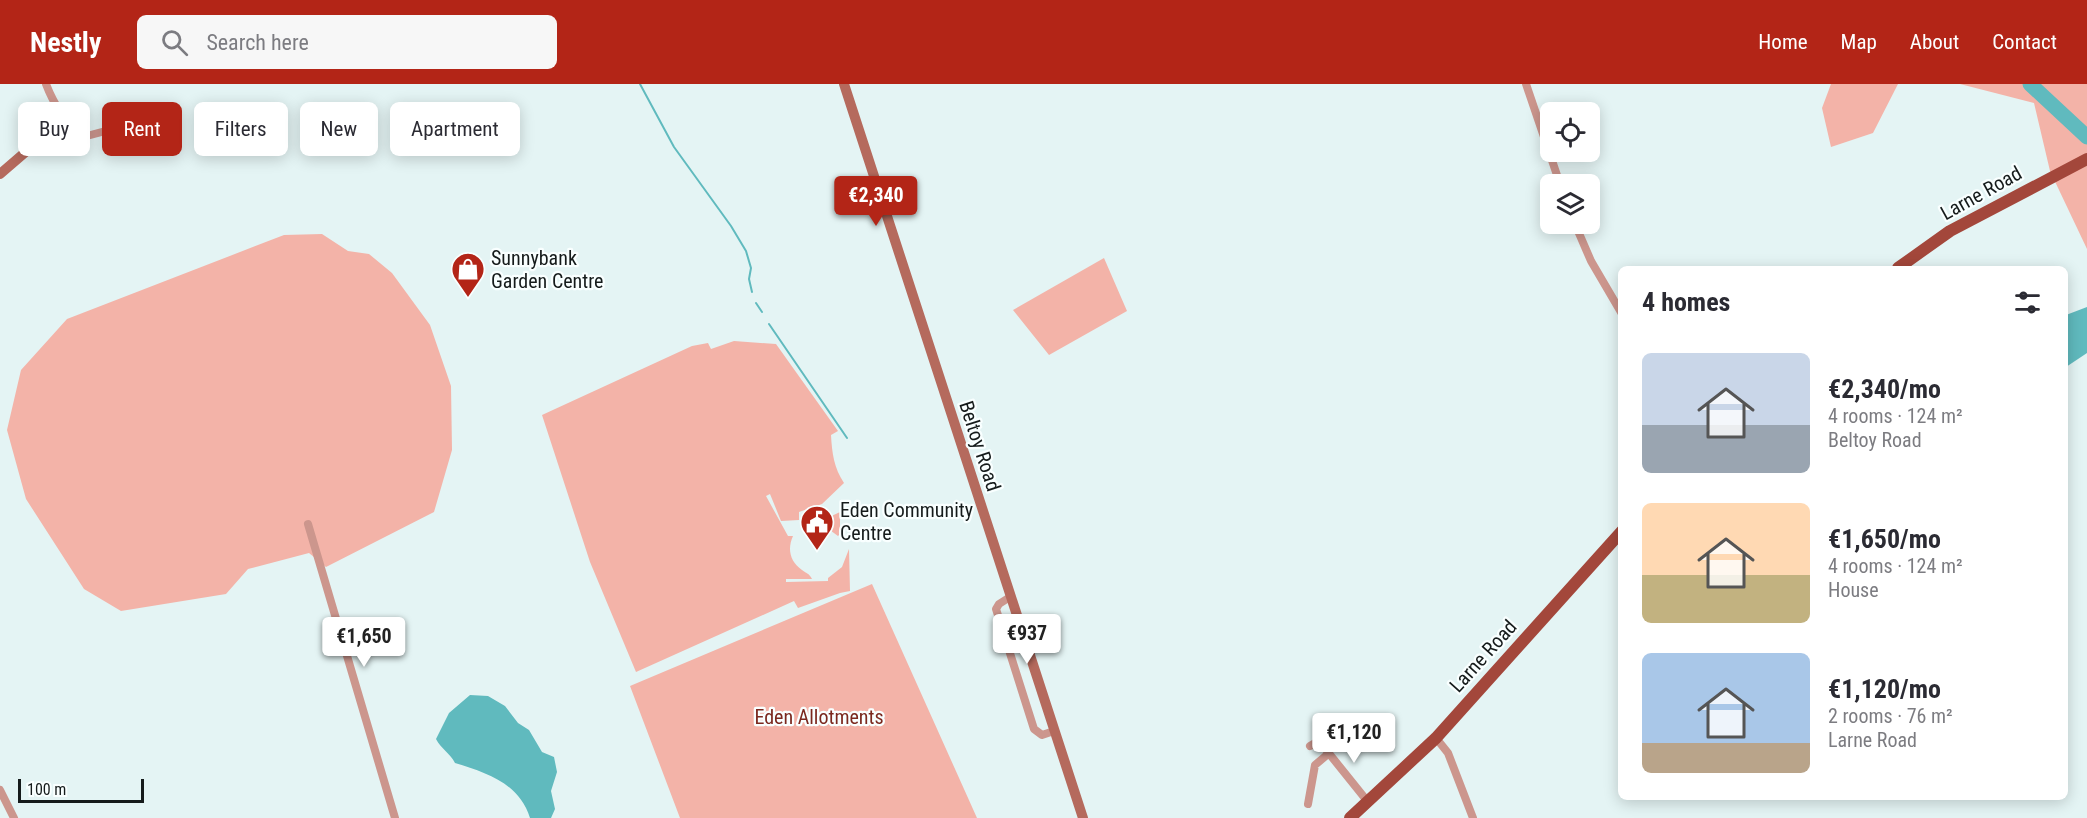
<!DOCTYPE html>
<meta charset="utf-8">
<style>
body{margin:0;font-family:"Roboto Condensed",sans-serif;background:#f7f7f7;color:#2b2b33;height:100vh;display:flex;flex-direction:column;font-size:22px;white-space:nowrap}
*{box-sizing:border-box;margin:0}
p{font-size:20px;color:#7c7c81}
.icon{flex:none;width:33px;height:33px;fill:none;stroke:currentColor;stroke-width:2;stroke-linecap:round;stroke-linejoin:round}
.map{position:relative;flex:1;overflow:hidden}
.sheet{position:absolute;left:1618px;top:182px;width:450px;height:534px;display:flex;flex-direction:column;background:#fff;border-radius:9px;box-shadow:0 3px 15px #0003}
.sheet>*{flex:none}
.hud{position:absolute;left:18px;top:18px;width:570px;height:54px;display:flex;gap:12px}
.controls{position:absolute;left:1540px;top:18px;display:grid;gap:12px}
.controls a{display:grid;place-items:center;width:60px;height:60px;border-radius:9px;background:#fff;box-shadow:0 3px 15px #0003;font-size:30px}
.scale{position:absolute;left:18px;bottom:15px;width:126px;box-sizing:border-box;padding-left:6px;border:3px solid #151b1b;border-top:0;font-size:16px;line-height:21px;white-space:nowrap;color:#151b1b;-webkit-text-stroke:4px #f9ffff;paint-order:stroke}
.price{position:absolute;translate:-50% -51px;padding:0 14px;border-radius:6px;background:#fff;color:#222;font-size:20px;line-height:39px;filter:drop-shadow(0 2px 3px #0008)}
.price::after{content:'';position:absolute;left:50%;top:36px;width:18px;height:14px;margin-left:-9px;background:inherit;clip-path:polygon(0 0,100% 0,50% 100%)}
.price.current{background:#b32517;color:#fff}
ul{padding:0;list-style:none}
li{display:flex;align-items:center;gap:18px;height:150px;padding:0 24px}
li span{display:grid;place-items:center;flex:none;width:168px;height:120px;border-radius:9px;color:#555}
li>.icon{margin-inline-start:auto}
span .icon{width:72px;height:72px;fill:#fffc;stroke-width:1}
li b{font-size:26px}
h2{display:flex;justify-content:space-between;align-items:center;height:72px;padding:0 24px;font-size:26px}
.chip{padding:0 21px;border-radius:9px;background:#fff;box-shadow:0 3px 15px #0003;font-size:21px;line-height:54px}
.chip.current{background:#b32517;color:#fff}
header{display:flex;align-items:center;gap:36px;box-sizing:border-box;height:84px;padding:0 30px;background:#b32517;color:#fff}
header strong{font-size:28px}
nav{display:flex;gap:33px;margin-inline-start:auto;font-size:21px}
.search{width:420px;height:54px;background:#f7f7f7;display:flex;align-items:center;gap:15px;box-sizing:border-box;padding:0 21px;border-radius:9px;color:#7c7c81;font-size:22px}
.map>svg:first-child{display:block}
</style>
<header>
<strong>Nestly</strong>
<div class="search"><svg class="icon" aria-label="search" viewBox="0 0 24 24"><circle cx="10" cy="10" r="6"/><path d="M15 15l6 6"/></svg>Search here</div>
<nav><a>Home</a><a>Map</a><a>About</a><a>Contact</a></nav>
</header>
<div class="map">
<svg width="2087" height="734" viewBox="0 0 2087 734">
<rect width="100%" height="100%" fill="#e4f4f4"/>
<path fill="#f3b3a8" d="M1831 0H1898L1873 49 1831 63 1822 24Z
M1960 0H2087V165L2050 87 2034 19Z
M322 150 348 167 369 170 392 189 430 241 451 302 452 366 434 428 326 483 309 469 248 485 226 510 121 527 84 505 26 415 7 346 21 286 67 235 284 151Z
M1104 174 1127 227 1049 271 1013 226Z
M734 257 776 260 838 347 831 351C832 369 834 384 844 399L822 420 799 428V436L781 437 770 410 766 412 788 452H793C787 465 790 478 802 486 807 490 809 489 812 495H786V498L828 497V494L842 483 849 465 850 507 840 509 798 524 794 517 636 588 590 478 542 331 692 262 708 259 711 265Z
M840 428V450L838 452 823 441 821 437Z
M872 500 977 734H680L630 602Z"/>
<path fill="#60babe" d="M2087 223V269L2066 283V231Z
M470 611 488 612 505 622 518 639 529 646 542 668 554 673 557 688 551 707 555 725 551 734H530C519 699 487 689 455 679 450 669 441 665 436 655L449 629Z"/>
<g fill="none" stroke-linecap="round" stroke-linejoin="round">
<path stroke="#60babe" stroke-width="2" d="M640 0 674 63 731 142 746 167 751 184 749 195 752 208
M756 219 762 228
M769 240 847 354"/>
<path stroke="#60babe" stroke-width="15" d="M2030 0 2087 53"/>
<path stroke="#cc968d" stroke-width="8" d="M46 0C52 16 68 45 83 53L113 45 177 43
M1526 0 1560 100
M1575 140 1591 177 1622 230
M308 440 395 734
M1010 513 999 520 996 525 1034 645 1042 651 1054 647
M1436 654 1448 669 1473 734
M1319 657 1368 718
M1310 662 1339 645
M0 706 14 734
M1308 720 1315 681 1328 670"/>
<path stroke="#b56a5d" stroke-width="10" d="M844 0 1083 734
M0 90 65 34"/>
<path stroke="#a3473b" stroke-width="12" d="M1898 184 1950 147 2087 75
M1350 734 1436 654 1622 447"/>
</g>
<defs>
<symbol id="shop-pin" viewBox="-11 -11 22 30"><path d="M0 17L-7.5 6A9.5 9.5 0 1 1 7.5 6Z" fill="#b32517" stroke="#f9ffff"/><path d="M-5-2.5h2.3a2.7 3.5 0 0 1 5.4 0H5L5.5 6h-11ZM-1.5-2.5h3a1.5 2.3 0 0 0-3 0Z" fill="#fff"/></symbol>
<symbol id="civic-pin" viewBox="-11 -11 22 30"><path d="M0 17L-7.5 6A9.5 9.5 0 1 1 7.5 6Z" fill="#b32517" stroke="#f9ffff"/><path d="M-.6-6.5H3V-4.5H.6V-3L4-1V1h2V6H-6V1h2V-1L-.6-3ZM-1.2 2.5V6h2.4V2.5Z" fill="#fff"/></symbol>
</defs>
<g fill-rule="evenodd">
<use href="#shop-pin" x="449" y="166" width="38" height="52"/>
<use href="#civic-pin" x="798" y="419" width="38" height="52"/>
</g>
<g text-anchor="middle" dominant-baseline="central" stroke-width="4.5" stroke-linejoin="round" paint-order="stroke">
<g font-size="20" fill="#151b1b" stroke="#f9ffff">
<text transform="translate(1981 109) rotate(-29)">Larne Road</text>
<text transform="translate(980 362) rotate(72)">Beltoy Road</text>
<text transform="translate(1483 572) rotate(-48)">Larne Road</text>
</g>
<g font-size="20" fill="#151b1b" stroke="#f9ffff" text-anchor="start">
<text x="491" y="174">Sunnybank<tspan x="491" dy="23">Garden Centre</tspan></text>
<text x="840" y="426">Eden Community<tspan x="840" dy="23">Centre</tspan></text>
</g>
<g font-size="20" fill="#7b281e" stroke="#f9ffff">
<text x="819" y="633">Eden Allotments</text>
</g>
</g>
</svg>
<div class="controls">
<a><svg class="icon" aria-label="locate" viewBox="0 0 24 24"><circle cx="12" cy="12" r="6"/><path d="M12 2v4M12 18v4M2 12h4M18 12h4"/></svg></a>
<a><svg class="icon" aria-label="layers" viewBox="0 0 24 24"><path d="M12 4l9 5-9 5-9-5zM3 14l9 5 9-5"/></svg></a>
</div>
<div class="scale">100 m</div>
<b class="price current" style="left:876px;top:143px">€2,340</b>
<b class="price" style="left:1027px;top:581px">€937</b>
<b class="price" style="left:364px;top:584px">€1,650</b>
<b class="price" style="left:1354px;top:680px">€1,120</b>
<div class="hud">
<a class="chip">Buy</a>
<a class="chip current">Rent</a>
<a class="chip">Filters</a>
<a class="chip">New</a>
<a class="chip">Apartment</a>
</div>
<section class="sheet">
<h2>4 homes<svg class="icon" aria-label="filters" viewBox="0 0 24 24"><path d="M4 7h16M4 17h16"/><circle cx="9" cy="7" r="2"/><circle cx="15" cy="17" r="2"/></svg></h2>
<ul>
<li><span style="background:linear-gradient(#c9d6e8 60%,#9aa5b1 0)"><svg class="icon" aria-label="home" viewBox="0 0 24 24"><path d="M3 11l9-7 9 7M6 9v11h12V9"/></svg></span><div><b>€2,340/mo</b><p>4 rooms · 124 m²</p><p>Beltoy Road</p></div></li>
<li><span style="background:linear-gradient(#ffd9b3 60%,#c2b280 0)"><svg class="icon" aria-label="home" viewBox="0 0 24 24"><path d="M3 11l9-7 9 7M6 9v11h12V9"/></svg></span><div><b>€1,650/mo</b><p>4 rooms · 124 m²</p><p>House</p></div></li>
<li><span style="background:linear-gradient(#a9c7e8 75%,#b9a48a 0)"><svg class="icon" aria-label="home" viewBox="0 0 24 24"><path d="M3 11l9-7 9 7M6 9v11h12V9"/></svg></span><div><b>€1,120/mo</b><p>2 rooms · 76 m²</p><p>Larne Road</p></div></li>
</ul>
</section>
</div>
